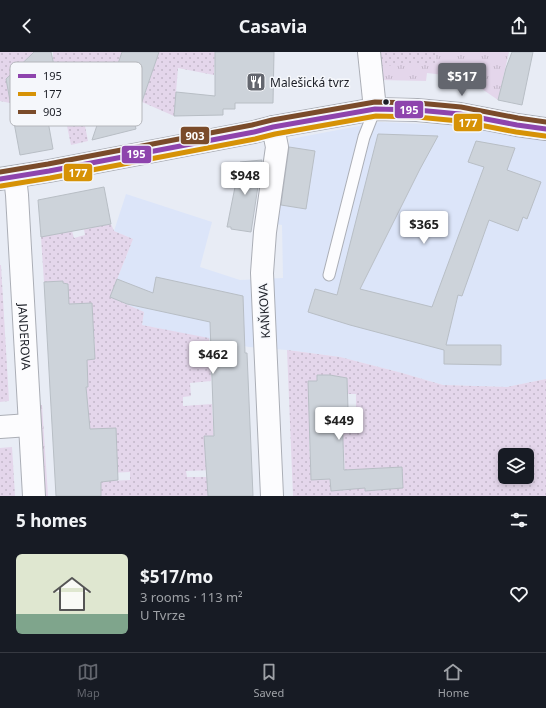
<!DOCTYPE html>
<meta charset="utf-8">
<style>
body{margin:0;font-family:"Noto Sans",sans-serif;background:#20242c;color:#f1f3f6;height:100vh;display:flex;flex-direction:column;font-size:15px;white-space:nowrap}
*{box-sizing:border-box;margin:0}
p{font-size:13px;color:#9ea1a6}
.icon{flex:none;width:22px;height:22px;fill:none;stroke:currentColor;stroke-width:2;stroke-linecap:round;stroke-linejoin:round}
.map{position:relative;height:444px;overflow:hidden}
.side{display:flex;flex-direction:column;background:#171b24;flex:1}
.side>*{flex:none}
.buttons{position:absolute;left:498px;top:396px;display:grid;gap:8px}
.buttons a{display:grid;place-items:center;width:36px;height:36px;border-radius:6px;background:#171b24;box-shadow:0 2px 6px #0003;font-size:20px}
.price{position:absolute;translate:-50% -34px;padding:0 9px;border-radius:4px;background:#fff;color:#222;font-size:13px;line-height:26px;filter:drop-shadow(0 1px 2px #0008)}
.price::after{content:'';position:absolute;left:50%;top:24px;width:12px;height:9px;margin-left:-6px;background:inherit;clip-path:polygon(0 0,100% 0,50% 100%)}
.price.active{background:#63666e;color:#fff}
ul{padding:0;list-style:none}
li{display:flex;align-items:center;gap:12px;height:100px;padding:0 16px}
li span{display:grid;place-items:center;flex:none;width:112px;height:80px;border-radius:6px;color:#555}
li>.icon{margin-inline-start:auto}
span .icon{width:48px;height:48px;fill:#fffc;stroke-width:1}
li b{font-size:17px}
h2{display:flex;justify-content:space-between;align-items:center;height:48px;padding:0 16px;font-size:17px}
header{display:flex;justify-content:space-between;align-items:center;height:52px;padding:0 16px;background:#171b24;font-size:18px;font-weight:700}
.dock{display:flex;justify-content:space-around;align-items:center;height:56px;border-top:1px solid #363941;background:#171b24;font-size:11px;color:#9ea1a6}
.dock a{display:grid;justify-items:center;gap:2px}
.dock .active{color:#63666e}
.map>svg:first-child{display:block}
</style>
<header><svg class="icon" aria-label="back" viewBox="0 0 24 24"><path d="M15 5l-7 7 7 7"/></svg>Casavia<svg class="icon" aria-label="share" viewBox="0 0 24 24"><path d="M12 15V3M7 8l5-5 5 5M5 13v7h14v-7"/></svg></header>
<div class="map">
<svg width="546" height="444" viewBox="0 0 546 444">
<defs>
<pattern id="grass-tufts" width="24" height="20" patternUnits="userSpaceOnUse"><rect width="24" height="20" fill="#e4d6eb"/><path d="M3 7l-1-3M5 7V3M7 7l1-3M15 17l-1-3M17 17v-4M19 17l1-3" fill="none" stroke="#c3b7c9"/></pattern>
<pattern id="garden-dots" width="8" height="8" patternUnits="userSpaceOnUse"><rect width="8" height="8" fill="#e4d6eb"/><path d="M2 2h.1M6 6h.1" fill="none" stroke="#c3b7c9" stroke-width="1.8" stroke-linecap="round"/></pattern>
</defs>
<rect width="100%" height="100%" fill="#e8ecf5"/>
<path fill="#dce5f9" d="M380 70 449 73 546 88V327L507 335 443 333 402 321 340 305 287 298 249 295 142 273 144 260 110 245 133 187 114 179 126 142 212 170 200 215 240 228 283 226 282 173 276 172 280 153 290 87Z"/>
<path fill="url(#grass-tufts)" d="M380 0 436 11 435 0H509L498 48 482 37 452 31 453 24 427 21 426 29 379 28Z
M42 353 48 444H42L36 354Z"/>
<path fill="url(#garden-dots)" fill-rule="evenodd" d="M0 0H34L8 25 10 51 0 49Z
M53 0H122L106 45 100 71 85 74 88 89 71 93 53 7Z
M159 0H215L214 23 178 16 174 64 142 50Z
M380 0H435L436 11 381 14Z
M111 172 114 179 133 187 110 245 144 260 142 273 209 286 211 329 190 331 191 344 183 345V354L212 352 215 418 186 419 187 425H207L208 444H93L84 297 95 296 94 286 82 269 93 268 92 251 69 252 68 232 63 231V229L44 230 41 185 72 179 74 186 85 183 84 177ZM130 420V428L106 429V421Z
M0 213H1L9 349 0 350Z
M287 298 340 305 402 321 443 333 507 335 546 327V444H293ZM317 323H330L347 326 348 342H356V357H343V361L319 362ZM309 387H325V396H344L345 427 349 426V438L331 439 330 427 311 428ZM505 403H527V425H505ZM402 415 403 436 365 439 364 417Z
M12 395 15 444H0V396Z"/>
<path fill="#cdd3da" stroke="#b8bec5" d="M34 0H51L56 22 58 32 42 36 53 97 20 103 6 27Z
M122 0H159L137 64H133L136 77 92 88Z
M215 0H274L273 51H235V57H223V63L174 64 176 40 215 44Z
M512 0H533L522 53 498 48 506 16Z
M378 82 438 84 420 117 360 237 432 255 484 115 468 110 476 89 515 96 507 118 541 130 527 167 523 165 518 179 489 168 462 244 458 243 446 293H501V313L444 312V298L350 273 308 260 315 237 337 243Z
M289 95 315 99 306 157 281 153Z
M262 108 251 180 231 177V175H227L240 110Z
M104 135 111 172 41 185 38 148Z
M156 225 243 244 245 301H247L253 444H208L204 384H214L210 270 127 252 110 245 117 227 153 241Z
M63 229V231L68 232 69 252 92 251 95 307 87 308 88 335H86L90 377 116 376 118 428 101 430V444H56L44 230Z
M317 323H330L347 326 348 357H343L342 361 344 418 402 415 403 436 365 439V436L331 439 330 427 311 428 308 329H317Z"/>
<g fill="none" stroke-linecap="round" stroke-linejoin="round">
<defs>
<path id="lane" d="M329 223 364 85 375 57"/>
<g id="street">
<path d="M369 0 375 57"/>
<path id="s1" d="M15 125 17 143 34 444"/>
<path d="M0 375 29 373"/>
<path d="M272 444 262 221 265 180 277 95 273 75"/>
</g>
<path id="secondary" d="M0 127 49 119 254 80 273 75 375 57 417 58 460 62 517 73 546 77"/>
</defs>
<use href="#lane" stroke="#abaeb6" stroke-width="13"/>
<use href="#street" stroke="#abaeb6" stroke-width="24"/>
<use href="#secondary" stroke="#abaeb6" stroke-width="24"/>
<use href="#lane" stroke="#fcfcfe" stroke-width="11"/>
<use href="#street" stroke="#fcfcfe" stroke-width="22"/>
<use href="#secondary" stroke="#fcfcfe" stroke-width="22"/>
<defs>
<path id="bus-1" d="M0 127 49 119 254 80 273 75 375 57 417 58 460 62 517 73 546 77"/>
<path id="bus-2" d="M1 134 50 126 255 87 275 82 376 64 417 65 459 69 516 80 545 84"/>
<path id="bus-3" d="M0 120 48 112 252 73 272 68 375 50 418 51 461 55 518 66 546 70"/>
</defs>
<use href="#bus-1" stroke="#f5f7fb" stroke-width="8"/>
<use href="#bus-2" stroke="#f5f7fb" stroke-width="8"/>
<use href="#bus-3" stroke="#f5f7fb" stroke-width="8"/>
<use href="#bus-1" stroke="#8e44ad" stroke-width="5"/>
<use href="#bus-2" stroke="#d69206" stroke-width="5"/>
<use href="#bus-3" stroke="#7a4b2a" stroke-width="5"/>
</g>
<defs>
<symbol id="restaurant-square" viewBox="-11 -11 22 22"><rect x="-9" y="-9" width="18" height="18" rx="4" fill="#63666e" stroke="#f5f7fb"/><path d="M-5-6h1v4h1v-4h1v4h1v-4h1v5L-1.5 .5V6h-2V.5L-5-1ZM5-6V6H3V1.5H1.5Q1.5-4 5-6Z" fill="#fff"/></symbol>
</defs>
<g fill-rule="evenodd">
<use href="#restaurant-square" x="245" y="19" width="22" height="22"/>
</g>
<circle fill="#1b1e26" stroke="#f5f7fb" stroke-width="1.5" cx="386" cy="50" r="3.5"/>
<g text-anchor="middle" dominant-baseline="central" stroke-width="3" stroke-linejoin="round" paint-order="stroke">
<g font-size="12" fill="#1b1e26" stroke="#f5f7fb" text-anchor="start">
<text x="270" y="30">Malešická tvrz</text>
</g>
<g font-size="12" fill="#1b1e26" stroke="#f5f7fb">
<text transform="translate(264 259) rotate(-93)">KAŇKOVA</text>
<text stroke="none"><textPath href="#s1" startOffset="160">JANDEROVA</textPath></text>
</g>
</g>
<rect x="10" y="10" width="132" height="64" rx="6" fill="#f5f7fb" stroke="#b4b6bb" stroke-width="1"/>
<rect x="18" y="22" width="18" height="4" fill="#8e44ad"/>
<rect x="18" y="40" width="18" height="4" fill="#d69206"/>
<rect x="18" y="58" width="18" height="4" fill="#7a4b2a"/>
<g font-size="11" fill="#1b1e26">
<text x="43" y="28">195</text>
<text x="43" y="46">177</text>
<text x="43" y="64">903</text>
</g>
<g stroke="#f5f7fb" stroke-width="1.5">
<rect x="394" y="48" width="30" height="19" rx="4" fill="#8e44ad"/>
<rect x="453" y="61" width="30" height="19" rx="4" fill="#d69206"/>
<rect x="180" y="74" width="30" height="19" rx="4" fill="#7a4b2a"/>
<rect x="121" y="93" width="31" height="19" rx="4" fill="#8e44ad"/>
<rect x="63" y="111" width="30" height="19" rx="4" fill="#d69206"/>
</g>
<g font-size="11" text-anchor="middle" font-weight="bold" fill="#fff">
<text x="409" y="62">195</text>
<text x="468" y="75">177</text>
<text x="195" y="88">903</text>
<text x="136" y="106">195</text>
<text x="78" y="125">177</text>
</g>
</svg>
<div class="buttons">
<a><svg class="icon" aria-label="layers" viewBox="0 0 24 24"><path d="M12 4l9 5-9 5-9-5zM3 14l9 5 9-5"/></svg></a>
</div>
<b class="price active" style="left:462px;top:45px">$517</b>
<b class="price" style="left:245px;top:144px">$948</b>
<b class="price" style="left:424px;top:193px">$365</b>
<b class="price" style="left:213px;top:323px">$462</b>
<b class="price" style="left:339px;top:389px">$449</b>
</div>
<section class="side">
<h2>5 homes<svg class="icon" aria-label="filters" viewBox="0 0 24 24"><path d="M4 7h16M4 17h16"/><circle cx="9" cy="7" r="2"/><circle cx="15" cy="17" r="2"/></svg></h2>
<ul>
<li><span style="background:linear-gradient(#dfe7d0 75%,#7fa58c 0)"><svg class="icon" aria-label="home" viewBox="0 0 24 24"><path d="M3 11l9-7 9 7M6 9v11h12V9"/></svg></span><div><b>$517/mo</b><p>3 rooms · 113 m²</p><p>U Tvrze</p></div><svg class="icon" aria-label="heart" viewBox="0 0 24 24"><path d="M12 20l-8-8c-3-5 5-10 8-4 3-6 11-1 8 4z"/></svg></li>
</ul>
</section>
<nav class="dock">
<a class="active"><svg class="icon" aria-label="map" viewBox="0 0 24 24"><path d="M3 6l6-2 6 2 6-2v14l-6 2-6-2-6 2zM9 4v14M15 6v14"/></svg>Map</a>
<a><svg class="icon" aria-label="saved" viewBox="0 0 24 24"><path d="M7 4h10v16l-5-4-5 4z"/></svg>Saved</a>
<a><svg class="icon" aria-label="home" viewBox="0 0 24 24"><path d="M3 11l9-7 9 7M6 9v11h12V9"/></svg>Home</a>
</nav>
